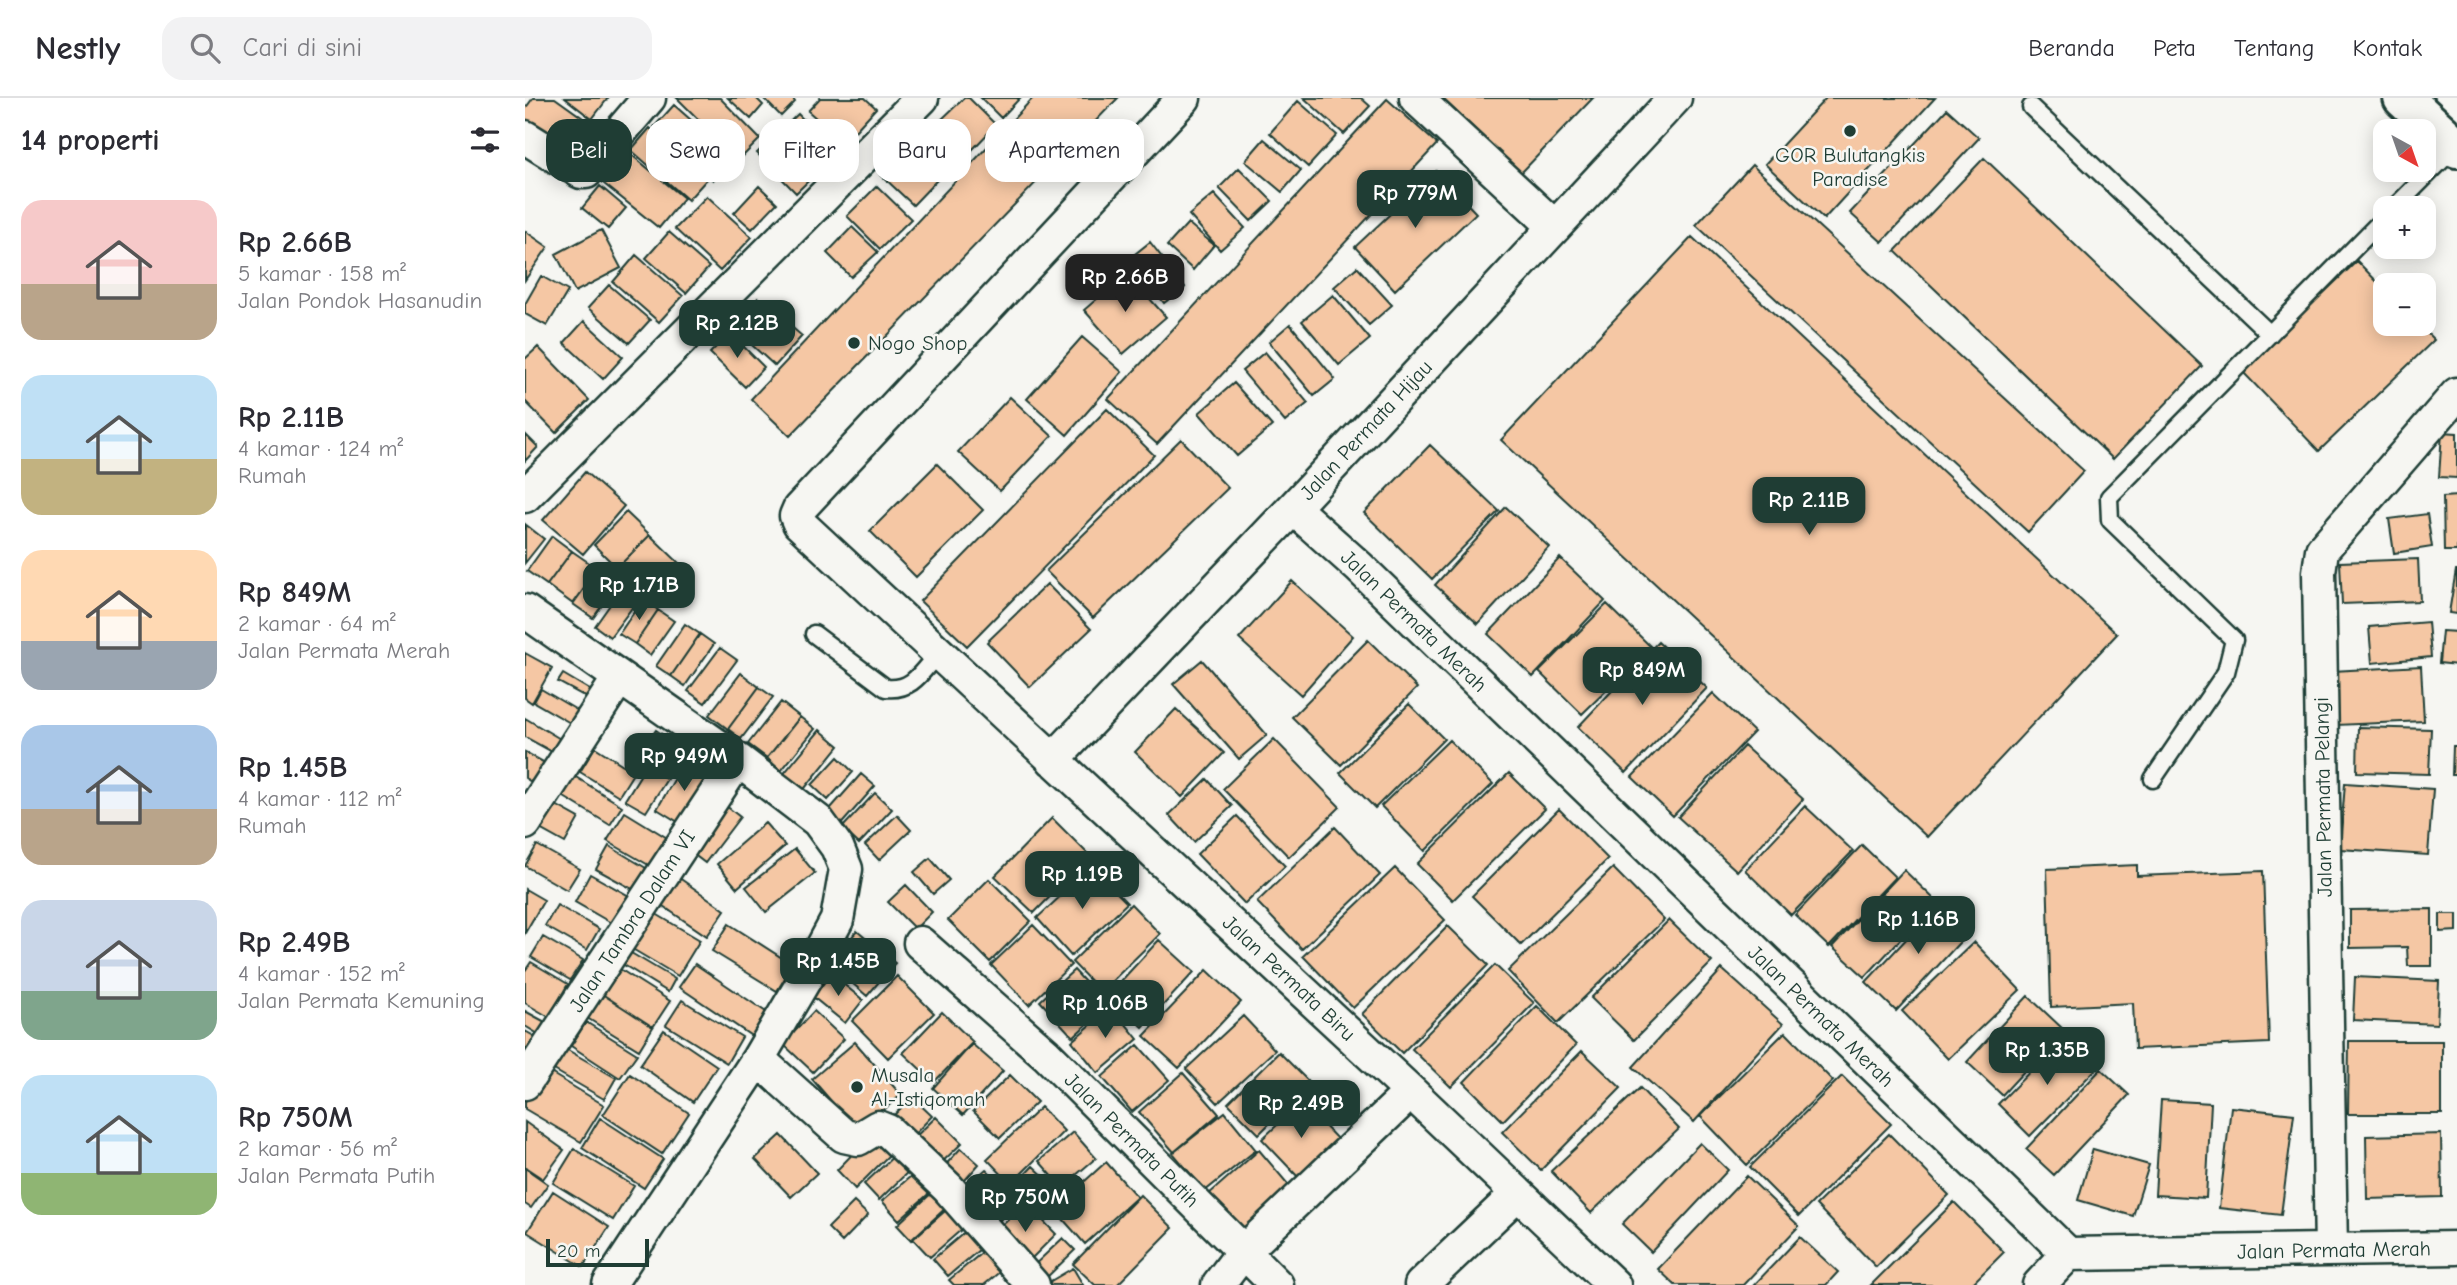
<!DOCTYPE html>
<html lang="id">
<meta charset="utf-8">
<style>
body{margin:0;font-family:"Comic Neue",sans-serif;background:#f2f2f3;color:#2b2b33;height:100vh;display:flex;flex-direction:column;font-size:26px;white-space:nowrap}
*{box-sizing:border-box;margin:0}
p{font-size:23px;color:#7c7c81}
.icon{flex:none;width:38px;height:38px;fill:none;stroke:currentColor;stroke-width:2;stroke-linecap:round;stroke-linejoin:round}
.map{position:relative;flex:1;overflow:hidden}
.sheet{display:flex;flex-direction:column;background:#fff;width:525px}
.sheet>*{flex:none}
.banner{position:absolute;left:21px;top:21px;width:665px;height:63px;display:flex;gap:14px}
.needle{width:46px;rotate:140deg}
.controls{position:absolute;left:1848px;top:21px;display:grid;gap:14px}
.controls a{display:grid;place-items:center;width:63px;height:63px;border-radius:14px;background:#fff;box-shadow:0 4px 18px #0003;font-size:35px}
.scale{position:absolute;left:21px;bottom:18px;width:103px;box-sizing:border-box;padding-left:7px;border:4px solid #1f3d34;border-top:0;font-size:19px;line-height:24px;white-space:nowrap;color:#1f3d34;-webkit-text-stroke:5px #f6f6f2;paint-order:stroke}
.price{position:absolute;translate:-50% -60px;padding:0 16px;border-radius:14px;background:#1f3d34;color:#fff;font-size:23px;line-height:46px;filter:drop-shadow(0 2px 4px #0008)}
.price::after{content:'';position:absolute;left:50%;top:42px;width:21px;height:16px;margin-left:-10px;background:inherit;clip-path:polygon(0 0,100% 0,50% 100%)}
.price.active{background:#222;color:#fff}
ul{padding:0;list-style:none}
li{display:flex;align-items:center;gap:21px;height:175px;padding:0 21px}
li span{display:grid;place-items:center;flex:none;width:196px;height:140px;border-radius:21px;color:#555}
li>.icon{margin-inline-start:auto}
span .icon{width:84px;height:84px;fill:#fffc;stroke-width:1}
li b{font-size:30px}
h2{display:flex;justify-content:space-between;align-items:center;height:84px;padding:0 21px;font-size:30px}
.chip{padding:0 24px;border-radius:21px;background:#fff;box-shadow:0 4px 18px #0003;font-size:24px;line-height:63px}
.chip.active{background:#1f3d34;color:#fff}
header{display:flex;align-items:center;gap:42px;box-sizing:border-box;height:98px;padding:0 35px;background:#fff;border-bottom:2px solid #e1e1e2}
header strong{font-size:33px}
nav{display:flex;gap:38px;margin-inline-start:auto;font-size:24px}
.search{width:490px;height:63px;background:#f2f2f3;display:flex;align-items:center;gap:18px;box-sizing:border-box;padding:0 24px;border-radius:21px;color:#7c7c81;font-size:26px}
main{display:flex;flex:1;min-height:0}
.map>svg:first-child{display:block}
</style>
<header>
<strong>Nestly</strong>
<div class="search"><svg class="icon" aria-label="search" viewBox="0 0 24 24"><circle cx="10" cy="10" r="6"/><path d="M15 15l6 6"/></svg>Cari di sini</div>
<nav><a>Beranda</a><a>Peta</a><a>Tentang</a><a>Kontak</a></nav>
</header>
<main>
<section class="sheet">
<h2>14 properti<svg class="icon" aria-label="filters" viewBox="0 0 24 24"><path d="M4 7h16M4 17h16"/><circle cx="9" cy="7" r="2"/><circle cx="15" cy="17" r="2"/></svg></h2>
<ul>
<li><span style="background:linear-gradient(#f6c9c9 60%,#b9a48a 0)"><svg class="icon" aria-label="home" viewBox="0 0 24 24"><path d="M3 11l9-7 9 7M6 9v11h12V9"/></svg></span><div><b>Rp 2.66B</b><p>5 kamar · 158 m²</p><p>Jalan Pondok Hasanudin</p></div></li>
<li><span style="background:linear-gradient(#bfe0f5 60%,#c2b280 0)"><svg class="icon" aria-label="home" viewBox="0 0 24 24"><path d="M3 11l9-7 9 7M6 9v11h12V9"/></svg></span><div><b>Rp 2.11B</b><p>4 kamar · 124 m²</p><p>Rumah</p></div></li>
<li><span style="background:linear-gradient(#ffd9b3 65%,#9aa5b1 0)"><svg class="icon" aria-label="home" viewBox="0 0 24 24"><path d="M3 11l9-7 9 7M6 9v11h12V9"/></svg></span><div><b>Rp 849M</b><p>2 kamar · 64 m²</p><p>Jalan Permata Merah</p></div></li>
<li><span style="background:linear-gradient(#a9c7e8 60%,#b9a48a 0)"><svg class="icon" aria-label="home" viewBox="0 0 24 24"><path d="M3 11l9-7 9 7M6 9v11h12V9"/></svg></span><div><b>Rp 1.45B</b><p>4 kamar · 112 m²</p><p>Rumah</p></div></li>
<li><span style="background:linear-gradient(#c9d6e8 65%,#7fa58c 0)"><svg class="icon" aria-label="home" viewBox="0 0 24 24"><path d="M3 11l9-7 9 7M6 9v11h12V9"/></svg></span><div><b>Rp 2.49B</b><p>4 kamar · 152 m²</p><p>Jalan Permata Kemuning</p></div></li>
<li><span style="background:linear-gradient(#bfe0f5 70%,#8fb573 0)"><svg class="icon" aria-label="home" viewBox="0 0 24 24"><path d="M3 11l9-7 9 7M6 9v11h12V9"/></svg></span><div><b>Rp 750M</b><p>2 kamar · 56 m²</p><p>Jalan Permata Putih</p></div></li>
</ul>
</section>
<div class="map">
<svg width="1932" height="1187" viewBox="0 0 1932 1187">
<rect width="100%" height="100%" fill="#f6f6f2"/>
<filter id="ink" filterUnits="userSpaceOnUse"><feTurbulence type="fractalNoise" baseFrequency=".0143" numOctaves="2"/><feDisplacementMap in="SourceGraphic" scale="14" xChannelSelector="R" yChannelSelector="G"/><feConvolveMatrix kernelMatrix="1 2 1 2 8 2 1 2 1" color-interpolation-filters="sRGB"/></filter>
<g filter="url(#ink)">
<path fill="#f5c7a4" stroke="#1f3d34" stroke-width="2" d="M8 0H30L65 25 42 58 0 28V11Z
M40 0H83L67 21Z
M152 0H195L235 41 214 62Z
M203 0H231L238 7 226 21Z
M238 0H267L270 4 256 18Z
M295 0H340L351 10 319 45 283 13Z
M439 0H444L471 27 447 52 417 21Z
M456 0H495L476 20Z
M508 0H593L265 338 226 301Z
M779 0H836L845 8 819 36Z
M917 0H1068L996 75Z
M1301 0H1410L1299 121 1240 66Z
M862 1 912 46 632 346 583 301Z
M773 3 812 37 783 69 745 35Z
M149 7 208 59 188 82 129 29Z
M1422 11 1454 40 1357 144 1325 115Z
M273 16 311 56 271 95 232 55Z
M403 28 435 58 388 107 356 77Z
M125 30 182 81 163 102 106 52Z
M739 41 776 72 757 94 720 63Z
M103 54 159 100 134 130 78 85Z
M1459 60 1677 268 1588 361 1370 153Z
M1227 67 1559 373 1503 434 1171 127Z
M714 70 747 103 726 123 694 90Z
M911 73 951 115 870 192 830 149Z
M75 88 101 110 83 131 57 110Z
M234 88 252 105 227 131 209 115Z
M352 88 386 121 355 151 322 118Z
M689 96 720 130 695 152 664 117Z
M182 98 227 139 195 173 150 131Z
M663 125 689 147 668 172 642 148Z
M327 129 353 154 326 179 302 155Z
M76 132 96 170 50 194 31 156Z
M0 133 23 149 0 182Z
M144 134 184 169 161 195 121 160Z
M1167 139 1592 536 1402 739 976 342Z
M625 144 660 189 639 205 605 160Z
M111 157 158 198 134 224 88 184Z
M1832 163 1860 192V226H1893L1909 242 1794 353 1717 273Z
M832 169 867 207 844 227 809 189Z
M602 175 641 219 598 256 559 212Z
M16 178 43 193 22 228 0 216V206Z
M84 187 125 222 104 245 63 210Z
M808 197 845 241 814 267 777 223Z
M233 200 277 238 250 268 207 229Z
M59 223 98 259 78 281 39 245Z
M765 226 810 281 789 298 744 244Z
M205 235 239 269 220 289 185 255Z
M557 239 597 274 542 337 502 301Z
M13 249 64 302 31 335 0 303V261Z
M740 254 783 305 760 324 717 273Z
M709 285 747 328 712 358 674 315Z
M485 299 527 338 475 393 433 354Z
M582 311 629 357 442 548 395 503Z
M1917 334 1932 335V380L1914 379Z
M0 336 13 349 0 363Z
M656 341 703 390 568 520 521 473Z
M905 347 974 413 907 481 839 415Z
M412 366 458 412 391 479 345 433Z
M60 374 99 408 58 456 18 422Z
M1932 398V453H1919L1918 399Z
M981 409 1024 449 953 526 910 487Z
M101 414 125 437 92 470 69 447Z
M1902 416 1907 449 1869 455 1864 421Z
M0 426 19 441 0 465Z
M125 437 155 466 122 500 92 470Z
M27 438 47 453 22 487 2 473Z
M47 453 73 471 48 506 22 487Z
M1035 460 1080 503 1008 579 963 536Z
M1893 461 1895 503 1817 506 1815 464Z
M73 471 93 485 68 520 48 506Z
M1931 472H1932V516L1924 515Z
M767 483 828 538 776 597 714 541Z
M522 486 566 531 505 589 462 544Z
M99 487 115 499 85 539 70 528Z
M118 501 133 512 110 546 94 536Z
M1082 506 1126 549 1057 616 1014 574Z
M133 512 149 523 125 557 110 546Z
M1903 524 1906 559 1847 565 1844 529Z
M160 526 175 536 146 578 131 568Z
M1917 533 1932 534V567L1914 565Z
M175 536 189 546 160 588 146 578Z
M843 542 892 590 816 667 767 619Z
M1133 544 1182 590 1101 675 1053 629Z
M195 550 212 562 180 605 163 593Z
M0 555 27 570 7 605 0 600Z
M677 562 742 637 714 661 648 586Z
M1896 568 1899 623 1811 627 1808 573Z
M216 575 234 589 203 631 184 617Z
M38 576 70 595 66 602 33 584Z
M234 589 248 599 216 641 203 631Z
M16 591 55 614 47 626 9 604Z
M1188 595 1229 634 1148 718 1107 679Z
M256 604 275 619 242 660 223 646Z
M884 606 919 641 850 710 815 675Z
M651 611 699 655 657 699 610 654Z
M275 619 290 631 256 673 242 660Z
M0 620 37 642 29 655 0 639Z
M1833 629 1906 631 1904 676 1832 674Z
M131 632 160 652 149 668 119 649Z
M295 632 314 648 276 695 256 679Z
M749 641 815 709 764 759 698 691Z
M924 642 968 686 900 753 856 708Z
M1219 648 1278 701 1212 773 1153 719Z
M1928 648H1932V677H1927Z
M70 649 109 674 94 698 55 674Z
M0 654 20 665 8 685 0 680Z
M313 659 328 674 303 702 287 687Z
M160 663 186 678 158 727 132 711Z
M121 668 142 681 121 714 100 702Z
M984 675 1020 711 928 802 892 766Z
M46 676 97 708 85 727 34 696Z
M336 676 350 688 312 731 298 719Z
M682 681 707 708 669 744 644 717Z
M1820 685 1908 691 1903 757 1815 751Z
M350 695 367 711 334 746 317 730Z
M195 703 215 719 180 765 159 749Z
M29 706 54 720 40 745 15 731Z
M1280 708 1328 753 1266 817 1220 772Z
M1034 711 1083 761 996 847 947 798Z
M100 714 144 741 127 769 82 743Z
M372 717 386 732 354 762 340 747Z
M712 718 760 768 720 806 672 756Z
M527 720 565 758 509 815 470 778Z
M240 725 260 748 212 790 192 766Z
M810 729 855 777 777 851 732 804Z
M12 747 55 771 42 792 0 768Z
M1337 747 1370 779 1304 849 1270 817Z
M84 748 121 770 109 792 71 771Z
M270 751 290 775 241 814 221 789Z
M405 760 424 782 408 796 389 774Z
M1612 767V778L1738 773 1744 945 1610 951 1608 905 1526 909 1522 771Z
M567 769 602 805 546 858 512 820Z
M870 770 920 822 828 910 778 858Z
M1088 770 1139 822 1033 925 983 873Z
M1379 772 1411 803 1340 879 1307 849Z
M65 776 104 798 88 826 50 804Z
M150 777 200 812 182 838 132 804Z
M464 781 506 823 465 864 423 822Z
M381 787 407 814 390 831 363 804Z
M0 791 19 802 0 835Z
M1416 804 1446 832 1371 913 1341 884Z
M606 806 635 836 576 894 547 864Z
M32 807 74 831 62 852 20 828Z
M1907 811V868H1883L1882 849 1825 850V812Z
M126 813 175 842 153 878 104 849Z
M1915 816H1932V833L1915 834Z
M1144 822 1187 864 1109 942 1066 900Z
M204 826 268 867 252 893 187 853Z
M508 827 546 867 504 907 466 867Z
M923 828 963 867 877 955 837 916Z
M332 833 370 865 342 898 304 865Z
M18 839 58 862 45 882 6 859Z
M634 842 669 874 618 929 583 897Z
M1449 844 1495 892 1423 961 1377 913Z
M101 852 150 881 143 894 94 864Z
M6 864 43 886 24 919 0 905V873Z
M170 866 244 916 228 939 154 889Z
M970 867 1009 905 926 989 887 951Z
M90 868 145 903 128 929 74 894Z
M1197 871 1258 926 1169 1024 1108 969Z
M549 872 582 908 548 939 515 903Z
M682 872 716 904 654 970 619 938Z
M306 876 338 902 320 925 288 899Z
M372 878 409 915 363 960 327 923Z
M1830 879 1914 883 1912 926 1828 922Z
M74 894 128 929 114 952 59 918Z
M1503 898 1538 931 1477 997 1442 964Z
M157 902 217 939 202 965 141 927Z
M1012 908 1051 947 978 1023 939 984Z
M587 909 613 941 573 975 547 943Z
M0 913 22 925 15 937 0 928Z
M289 913 319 941 288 974 258 946Z
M417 914 448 944 409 984 378 955Z
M718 918 750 952 693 1005 661 971Z
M61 924 112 956 95 980 46 948Z
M139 932 192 968 168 1004 115 967Z
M0 933 16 942 0 970Z
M1260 934 1308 983 1222 1067 1175 1018Z
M1538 940 1571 971 1505 1038 1473 1006Z
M1824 943H1917V1016H1823Z
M330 944 376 997 333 1034 287 981Z
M447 946 478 973 438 1017 408 990Z
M613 947 644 982 607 1014 577 979Z
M41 951 91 980 79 1001 29 972Z
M1057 953 1096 990 1016 1072 977 1034Z
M754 954 785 985 734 1036 703 1005Z
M19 971 79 1007 56 1044 0 1011V1004Z
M1576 971 1604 997 1529 1077 1501 1051Z
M658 975 694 1016 649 1054 614 1014Z
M105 976 164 1015 137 1056 78 1017Z
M485 977 512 1004 475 1040 448 1013Z
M1317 978 1366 1026 1274 1118 1225 1069Z
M1115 990 1154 1031 1066 1115 1026 1073Z
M387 999 407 1018 383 1043 363 1023Z
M1636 1002 1686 1005 1681 1100 1630 1097Z
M777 1004 814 1043 774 1080 737 1041Z
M516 1009 539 1033 486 1086 462 1061Z
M1706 1009 1769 1016 1756 1117 1694 1110Z
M700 1014 731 1052 680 1093 648 1055Z
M411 1019 437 1045 412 1069 386 1043Z
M75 1020 138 1061 119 1090 57 1050Z
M0 1024 39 1052 18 1081 0 1069Z
M548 1034 571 1060 537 1089 514 1063Z
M348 1035 367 1054 330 1091 312 1072Z
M1364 1036 1424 1097 1351 1169 1291 1107Z
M1916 1036 1917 1099 1842 1101 1841 1038Z
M256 1037 292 1075 266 1099 230 1061Z
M1175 1045 1203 1072 1126 1154 1097 1126Z
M436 1050 454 1066 434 1089 415 1073Z
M49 1051 109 1088 88 1122 28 1085Z
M1568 1051 1624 1067 1608 1118 1553 1102Z
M734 1052 767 1091 717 1134 684 1096Z
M373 1054 388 1069 354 1102 339 1086Z
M581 1064 612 1099 560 1146 529 1111Z
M508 1068 540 1098 522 1116 491 1086Z
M0 1070 23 1086 6 1110 0 1106Z
M461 1071 477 1087 451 1110 436 1093Z
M393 1072 409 1091 374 1122 357 1103Z
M1222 1078 1274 1128 1218 1187H1150L1133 1171Z
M477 1090 492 1105 469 1128 454 1113Z
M410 1092 424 1107 386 1142 372 1127Z
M28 1093 84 1129 58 1169 2 1134Z
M615 1097 648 1130 592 1187H570L548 1166Z
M329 1104 343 1117 317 1144 303 1130Z
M1429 1104 1479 1154 1446 1187H1346Z
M501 1105 531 1136 499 1168 468 1136Z
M427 1107 444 1125 405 1159 388 1141Z
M447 1128 461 1146 423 1178 408 1161Z
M1275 1139 1313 1174 1301 1187H1229Z
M538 1140 550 1152 518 1183 506 1170Z
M466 1147 483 1167 459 1187H429L424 1182Z
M548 1170 558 1187H519Z"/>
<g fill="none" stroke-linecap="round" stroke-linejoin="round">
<defs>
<path id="lane" d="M1506 9 1745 236
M1869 110 1931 48
M289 536 361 590C388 593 397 573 413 555
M1628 681 1701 574 1709 542 1585 422 1584 399 1860 119"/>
<path id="street" d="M659 0 274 411 271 418 274 425 886 994 1089 1187
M891 0 1030 129
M0 39 56 74H61L124 0
M0 398 397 0
M768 410 834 469 1543 1156 1932 1150
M0 513 213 662 293 723 312 749 321 771 312 822 283 876 233 961 84 1187
M528 662 768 410 1150 0
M0 725 94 580
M395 845 521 956 752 1187
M233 961 319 1038 333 1041 353 1029 363 1033 423 1090 508 1187
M0 985 213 662
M1806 1152 1794 474 1797 452 1932 296
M693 1187 718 1154 886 994
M896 1187 992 1096
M1514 1187 1543 1156"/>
<path id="secondary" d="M1878 0 1932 50"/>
</defs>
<use href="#lane" stroke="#1f3d34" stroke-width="21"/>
<use href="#street" stroke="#1f3d34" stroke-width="37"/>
<use href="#secondary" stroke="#1f3d34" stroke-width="44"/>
<use href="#lane" stroke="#f6f6f2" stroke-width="16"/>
<use href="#street" stroke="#f6f6f2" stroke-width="32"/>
<use href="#secondary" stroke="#f6f6f2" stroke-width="38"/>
</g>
</g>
<g fill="#1f3d34" stroke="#f6f6f2" stroke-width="2.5">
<circle cx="1325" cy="33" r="7"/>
<circle cx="329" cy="245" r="7"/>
<circle cx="332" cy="989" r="7"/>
</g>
<g text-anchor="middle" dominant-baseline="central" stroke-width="5" stroke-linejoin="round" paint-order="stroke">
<g font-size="21" fill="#1f3d34" stroke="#f6f6f2" text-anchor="start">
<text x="1325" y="57" text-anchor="middle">GOR Bulutangkis<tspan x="1325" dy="24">Paradise</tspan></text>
<text x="343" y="245">Nogo Shop</text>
<text x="346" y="977">Musala<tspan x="346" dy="24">Al-Istiqomah</tspan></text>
</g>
<g font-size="21" fill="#1f3d34" stroke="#f6f6f2">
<text transform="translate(841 332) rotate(-47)">Jalan Permata Hijau</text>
<text transform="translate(889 523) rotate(44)">Jalan Permata Merah</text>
<text transform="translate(1798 699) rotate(-91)">Jalan Permata Pelangi</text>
<text transform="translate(107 823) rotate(-57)">Jalan Tambra Dalam VI</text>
<text transform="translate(764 880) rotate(43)">Jalan Permata Biru</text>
<text transform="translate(1296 918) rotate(44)">Jalan Permata Merah</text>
<text transform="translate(607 1042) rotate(45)">Jalan Permata Putih</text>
<text transform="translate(1809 1152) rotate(-1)">Jalan Permata Merah</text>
</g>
</g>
</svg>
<div class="controls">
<a><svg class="needle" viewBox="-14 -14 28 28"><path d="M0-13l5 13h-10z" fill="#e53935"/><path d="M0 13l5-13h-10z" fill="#7c7c81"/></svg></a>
<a>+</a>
<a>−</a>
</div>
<div class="scale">20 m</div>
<b class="price" style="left:890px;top:132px">Rp 779M</b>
<b class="price active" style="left:600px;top:216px">Rp 2.66B</b>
<b class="price" style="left:212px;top:262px">Rp 2.12B</b>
<b class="price" style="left:1284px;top:439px">Rp 2.11B</b>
<b class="price" style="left:114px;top:524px">Rp 1.71B</b>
<b class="price" style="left:1117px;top:609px">Rp 849M</b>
<b class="price" style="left:159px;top:695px">Rp 949M</b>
<b class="price" style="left:557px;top:813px">Rp 1.19B</b>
<b class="price" style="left:1393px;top:858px">Rp 1.16B</b>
<b class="price" style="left:313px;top:900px">Rp 1.45B</b>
<b class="price" style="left:580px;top:942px">Rp 1.06B</b>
<b class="price" style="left:1522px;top:989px">Rp 1.35B</b>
<b class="price" style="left:776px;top:1042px">Rp 2.49B</b>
<b class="price" style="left:500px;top:1136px">Rp 750M</b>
<div class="banner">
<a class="chip active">Beli</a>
<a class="chip">Sewa</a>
<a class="chip">Filter</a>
<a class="chip">Baru</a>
<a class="chip">Apartemen</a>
</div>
</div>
</main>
